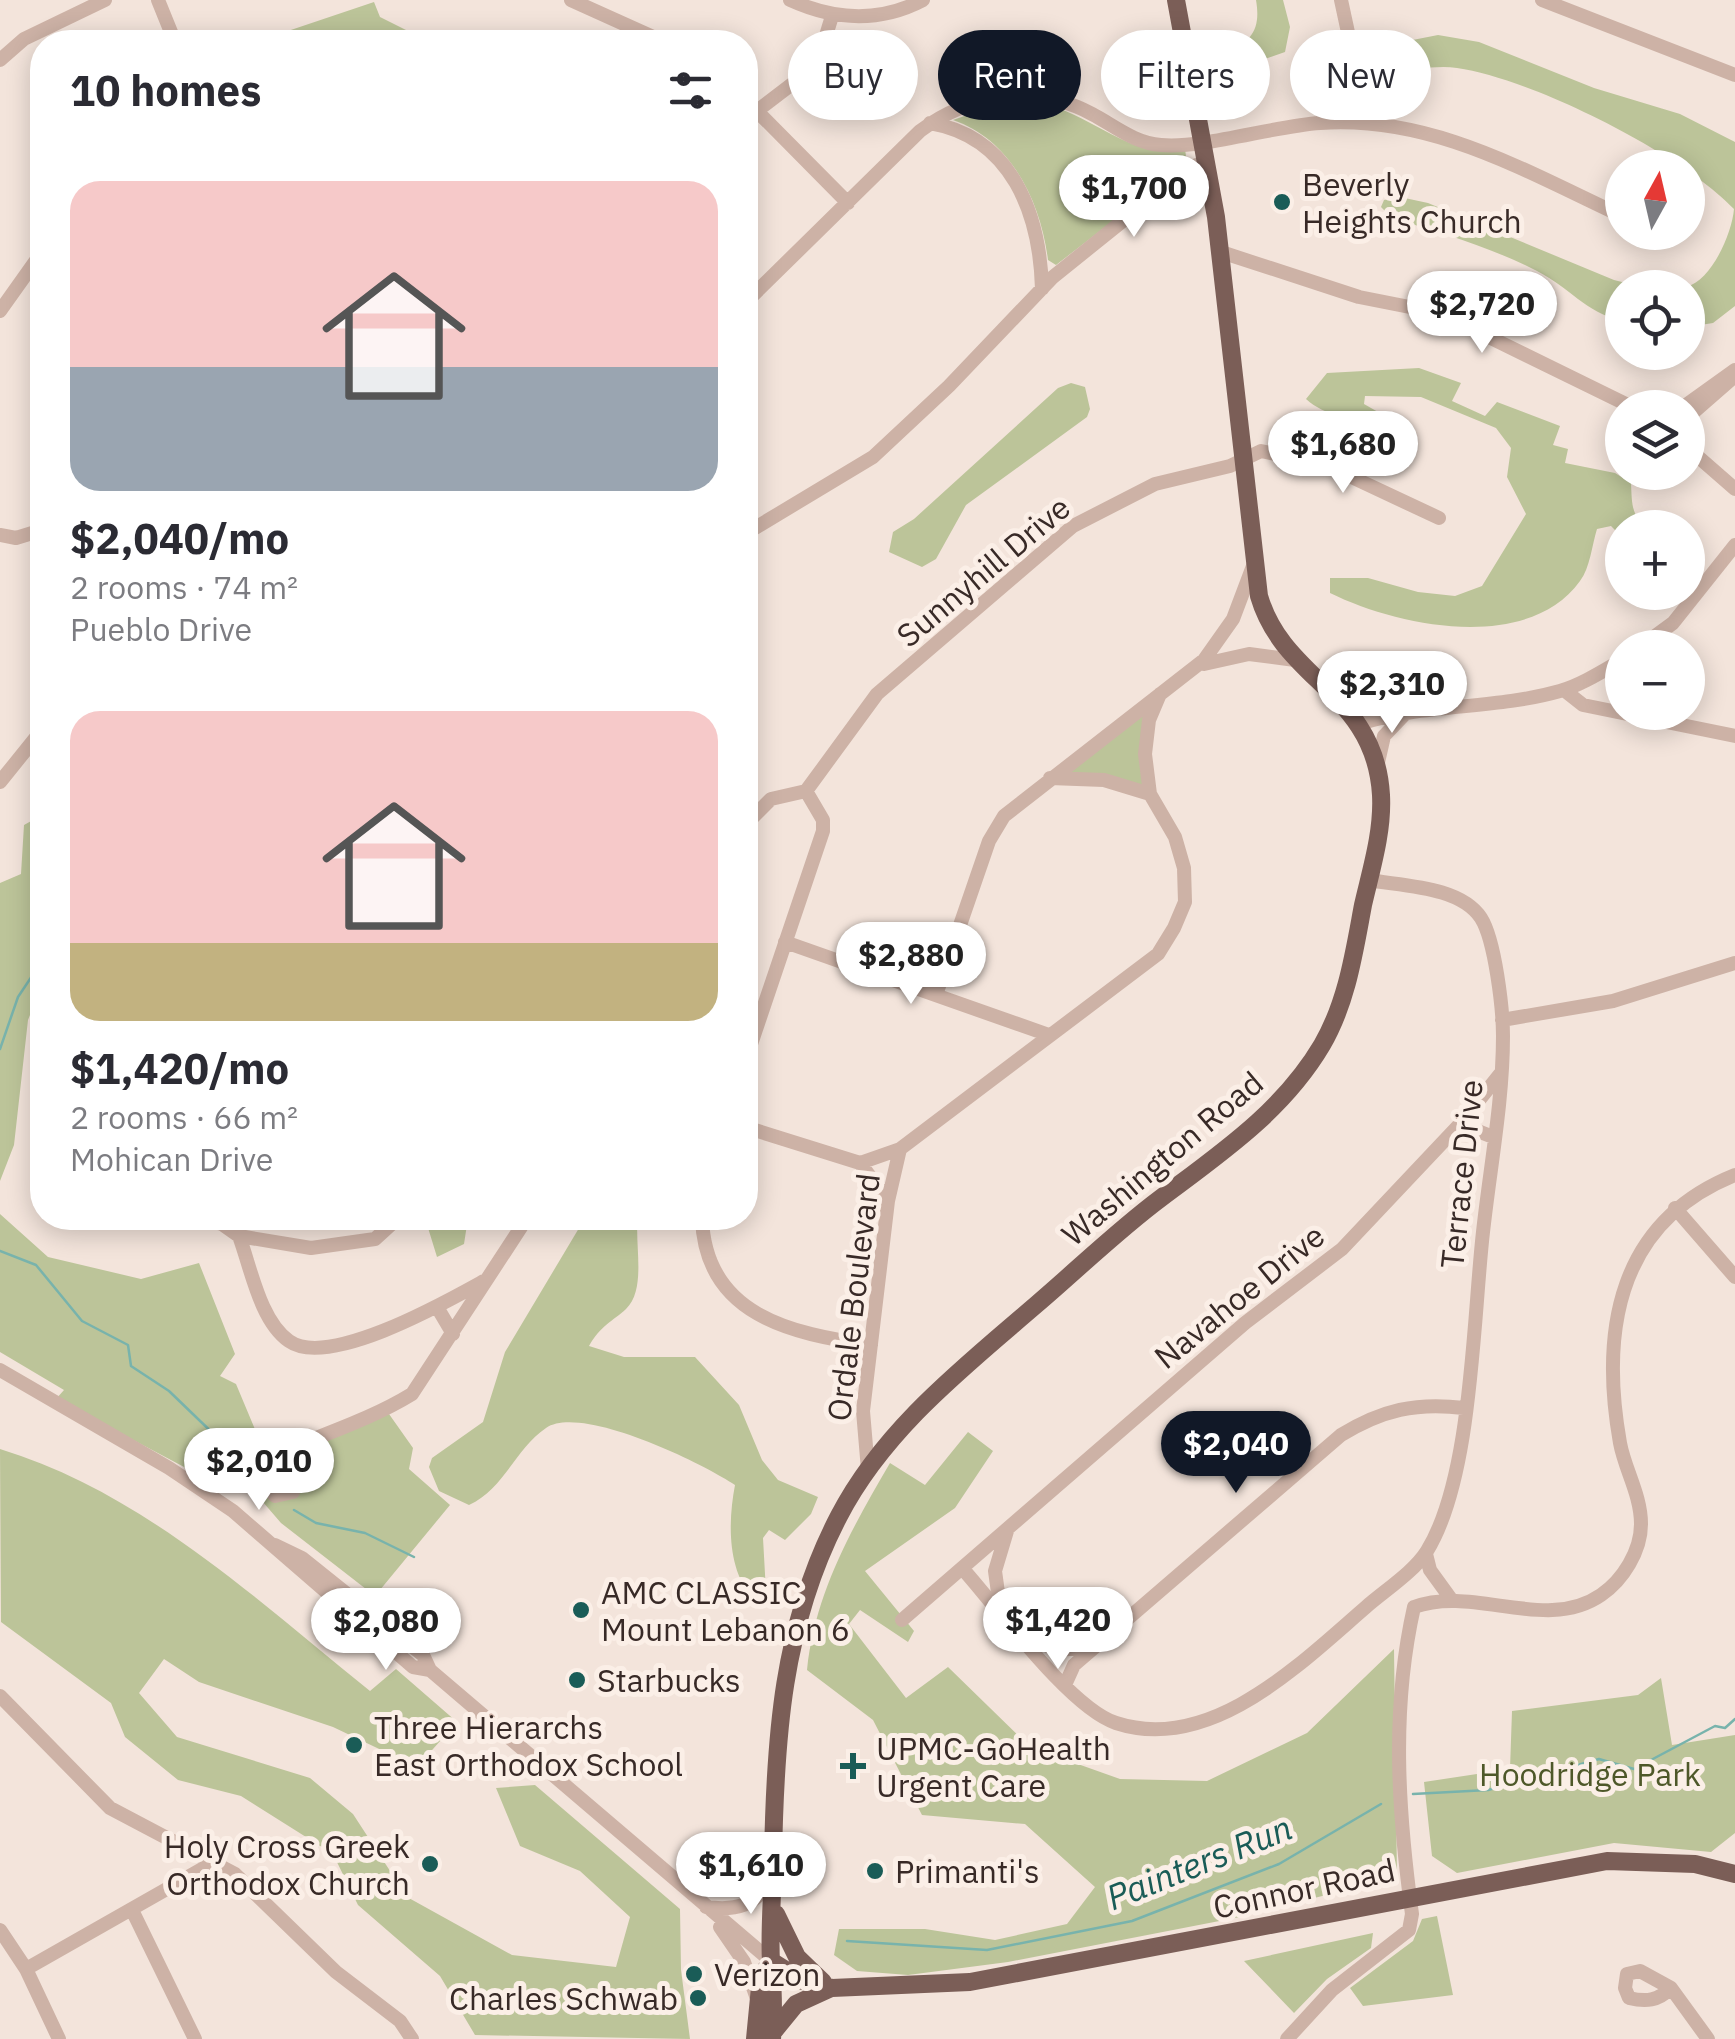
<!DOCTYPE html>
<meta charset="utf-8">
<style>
body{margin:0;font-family:"IBM Plex Sans",sans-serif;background:#f7f7f7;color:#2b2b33;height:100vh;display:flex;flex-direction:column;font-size:38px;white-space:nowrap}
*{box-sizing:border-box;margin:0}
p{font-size:32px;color:#7c7c81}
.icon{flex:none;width:55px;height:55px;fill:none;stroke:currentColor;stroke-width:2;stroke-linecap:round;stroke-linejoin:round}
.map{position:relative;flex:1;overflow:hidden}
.side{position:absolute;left:30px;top:30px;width:728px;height:1200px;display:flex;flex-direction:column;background:#fff;border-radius:40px;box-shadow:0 5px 25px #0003}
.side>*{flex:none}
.guide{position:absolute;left:788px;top:30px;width:798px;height:90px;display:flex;gap:20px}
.needle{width:65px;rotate:8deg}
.tools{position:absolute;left:1605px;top:150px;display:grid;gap:20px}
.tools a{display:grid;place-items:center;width:100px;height:100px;border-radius:50%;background:#fff;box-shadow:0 5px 25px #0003;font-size:50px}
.price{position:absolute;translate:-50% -85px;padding:0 22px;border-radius:35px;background:#fff;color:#222;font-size:32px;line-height:65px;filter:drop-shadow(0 2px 5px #0008)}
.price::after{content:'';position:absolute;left:50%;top:60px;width:30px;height:22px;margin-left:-15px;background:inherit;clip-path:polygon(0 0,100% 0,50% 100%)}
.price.active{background:#111827;color:#fff}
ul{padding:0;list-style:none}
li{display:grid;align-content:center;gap:20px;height:530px;padding:0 40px}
li span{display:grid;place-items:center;height:310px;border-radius:30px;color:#555}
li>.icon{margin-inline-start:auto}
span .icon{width:180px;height:180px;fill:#fffc;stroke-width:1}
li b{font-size:42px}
h2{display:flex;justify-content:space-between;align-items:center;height:120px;padding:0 40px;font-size:42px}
.chip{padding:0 35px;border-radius:45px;background:#fff;box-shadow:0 5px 25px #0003;font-size:35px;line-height:90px}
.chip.active{background:#111827;color:#fff}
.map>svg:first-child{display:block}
</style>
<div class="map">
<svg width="1735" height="2039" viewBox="0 0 1735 2039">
<rect width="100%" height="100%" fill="#f3e4db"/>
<path fill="#bcc499" d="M1256 0H1283L1290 27 1285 52 1240 68 1229 63 1227 53C1252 41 1261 29 1256 0Z
M374 2 380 17 430 42H275L273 36Z
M1438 35 1479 42 1594 88 1680 114 1735 142V306L1713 323 1688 327 1686 287C1711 281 1732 234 1734 209 1683 155 1534 79 1457 68 1429 64 1400 75 1372 69V48Z
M1042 104C1092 113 1132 162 1185 149L1186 156 1168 166 1131 207 1056 265 1048 260C1041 203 1012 140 953 120L996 105Z
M1400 197 1428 203 1614 280 1642 287 1622 288V321C1583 311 1572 289 1537 271 1490 247 1442 233 1392 218L1381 207 1384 200Z
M1419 368 1461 383 1452 401 1485 416 1497 402 1560 426 1553 445 1568 449 1565 463 1615 473 1631 483C1632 503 1631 516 1647 527L1622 528V537L1611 526 1597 529C1592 545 1590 568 1580 581 1528 653 1399 627 1330 593V578H1368L1418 592 1455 596 1482 586 1526 514 1507 477 1511 448 1496 428 1421 397 1365 396 1364 404 1378 412 1377 435H1366C1349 415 1326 417 1306 399L1327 373Z
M1071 383 1085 387 1090 409 1087 417 966 505 936 559 922 567 889 552 893 532 914 519 1058 388Z
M1146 712 1143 790 1063 773Z
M42 815V985L28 1020 14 1145 0 1181V883L21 874 24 825Z
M0 1214 48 1257 141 1279 199 1263 235 1354 220 1376 236 1384 262 1446 206 1473 186 1468 56 1399 64 1390 0 1352Z
M425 1218H468L464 1244 437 1257Z
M585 1218H638C634 1243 647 1289 626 1309 613 1321 600 1326 589 1346L624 1357H695L739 1405 762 1460 778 1480 818 1497 811 1514 785 1540 769 1530 763 1538 766 1592 753 1599C727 1569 728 1522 735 1485 702 1463 581 1404 546 1428 516 1448 504 1489 469 1505L439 1491 429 1467 432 1458 483 1422 505 1352Z
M389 1414 413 1448 409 1469 450 1505 375 1596 281 1523 256 1494 263 1460Z
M968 1432 993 1451 955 1508 865 1571 914 1631 908 1642 860 1610 849 1624 906 1698 948 1667 1030 1747 1120 1779 1207 1781 1307 1733 1394 1649 1397 1877 1240 1917 1008 1962 908 1975 857 1971 834 1955 839 1929H925L995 1940 1067 1924 1095 1887 1025 1824 922 1815 873 1720 807 1670C815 1593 851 1530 890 1463L925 1485Z
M0 1449C142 1492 257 1600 370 1691L396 1669 457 1722 417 1767 333 1727 199 1682 164 1659 139 1693 177 1737 310 1778 353 1814 407 1897 512 1955 616 1967 630 1917 580 1871 520 1846 496 1788 535 1785 680 1909 681 1970 690 2039 475 2035 440 1976 358 1905 333 1854 241 1796 178 1780 125 1737 111 1703 1 1622Z
M1661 1678 1672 1745 1735 1735V1833L1711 1852 1614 1843 1457 1873 1432 1856 1424 1782 1510 1769 1512 1711 1638 1695Z
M1437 1916 1453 1995 1363 2006 1350 1988 1413 1941 1422 1919Z
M1373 1933 1371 1948 1327 1979 1294 2013 1244 1961Z"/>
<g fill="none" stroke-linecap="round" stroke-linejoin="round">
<path stroke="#78b3ac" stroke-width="2.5" d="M0 1049 18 997 42 961
M0 1251 36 1265 82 1321 128 1345 131 1366 169 1391 225 1445
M294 1510 316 1523 365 1533 414 1557
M1413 1794 1488 1790 1599 1759 1634 1769 1715 1726 1725 1728 1735 1719
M847 1941 987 1950 1132 1921 1279 1864 1381 1804"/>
<path stroke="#cdb2a6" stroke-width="14" d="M158 0 175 42
M571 0 664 42
M790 0C834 20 879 23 923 0
M1341 0 1360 88 1362 122
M1542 0 1735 75
M0 60 24 39 105 0
M745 99 848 203
M745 120 817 65 832 16
M930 123C1012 137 1040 214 1042 289
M1221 252 1359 297 1440 313 1634 408
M745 303 920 131C969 94 1037 84 1092 114 1115 126 1134 143 1161 145 1202 149 1274 126 1320 123 1431 115 1525 171 1622 216
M0 311 42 252
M1682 408 1735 370
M1688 417 1735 376
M1688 448 1735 489
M745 534 873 457 949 386 1053 277 1145 203 1173 174 1207 161
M0 535 16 538 42 530
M1639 648 1673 623 1735 545
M1204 664 1249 654 1295 660
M1324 682 1404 707
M1564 690 1583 705 1735 736
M1359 724C1425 703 1493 710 1560 691 1581 685 1603 671 1622 660
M1377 767 1384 736 1405 714
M1050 778 1104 780 1150 794
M0 782 42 730
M806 791 877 694 1073 526 1155 484 1230 466 1261 451 1326 465 1439 518
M745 825 771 799 806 791
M785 942 1049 1035
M937 992 989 841 1004 816 1204 660 1233 619 1253 566
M1502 1020 1613 1001 1735 963
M745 1062 823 831V820L806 791
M1460 1124 1493 1137
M745 1127 860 1163 888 1201
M860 1163 900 1149
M1675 1208 1735 1277
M194 1218 222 1224 239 1236 311 1248 375 1239 398 1218
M702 1218C705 1315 791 1334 871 1345
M239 1236C251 1268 260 1321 289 1341 328 1369 446 1302 484 1281
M437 1307 453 1334
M0 1370 169 1468 233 1511 413 1667 430 1670
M291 1448 293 1492 275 1496 262 1481 270 1457C317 1436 368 1421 412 1394L527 1218
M868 1470 863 1411 888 1201 900 1149 1158 954 1174 928 1185 902 1184 868 1175 837 1150 794 1145 754 1149 720 1160 694
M275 1545 302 1558 423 1655 430 1670 771 1961
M1426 1554 1430 1570 1451 1599
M962 1568C997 1607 1070 1708 1116 1723 1211 1754 1301 1663 1366 1607 1384 1591 1414 1572 1427 1551 1472 1478 1473 1320 1483 1232 1490 1168 1503 1101 1503 1036 1503 1009 1495 940 1481 918 1460 886 1402 886 1369 880
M1000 1607 995 1571 1007 1531
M1414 1607C1474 1585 1546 1633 1601 1595 1623 1580 1641 1551 1641 1524 1641 1495 1625 1470 1620 1443 1600 1330 1618 1222 1735 1175
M902 1620 1245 1323 1342 1249 1460 1124 1500 1074
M1030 1640 1061 1650 1091 1646
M1065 1685 1074 1665 1341 1435C1382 1410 1416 1402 1464 1408
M0 1696 110 1808 235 1874 336 1972 400 2021 412 2039
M706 1907C736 1911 756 1906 771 1879
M132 1910 195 2039
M720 1927 744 1962 756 1996
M0 1930 26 1969 59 2039
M26 1969 216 1861
M1671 1988C1658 2001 1646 2002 1629 1998L1625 1988 1627 1974 1640 1971 1671 1988 1708 2039
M1287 2039 1332 1990 1409 1930 1412 1914C1398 1811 1391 1709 1414 1607"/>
<path stroke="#7b5e57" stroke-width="18" d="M776 1914 797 1957 823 1982
M771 1961 803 1981 832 1988 970 1982 1607 1861 1695 1864 1735 1874
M774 2031 796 2004 831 1988
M755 2039 761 1977 771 1961
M772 2039C774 2012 773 1989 771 1962 769 1929 773 1893 773 1859 775 1739 782 1625 839 1516 884 1429 964 1367 1037 1304 1078 1269 1118 1230 1161 1198 1221 1153 1283 1111 1322 1045 1347 1002 1354 953 1363 905 1371 870 1383 832 1381 795 1375 692 1284 682 1259 596L1216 217 1176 0"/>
</g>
<g fill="#1a5c57" stroke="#fbefe7" stroke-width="4">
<circle cx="1282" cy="202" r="10"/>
<circle cx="581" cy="1610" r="10"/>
<circle cx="577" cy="1680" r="10"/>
<circle cx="354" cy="1745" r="10"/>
<path d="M848 1751h10v10h10v10h-10v10h-10v-10h-10v-10h10z"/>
<circle cx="430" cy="1864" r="10"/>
<circle cx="875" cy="1871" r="10"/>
<circle cx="694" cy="1974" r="10"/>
<circle cx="698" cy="1998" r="10"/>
</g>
<g text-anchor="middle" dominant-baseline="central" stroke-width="10" stroke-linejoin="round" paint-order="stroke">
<g font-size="32" fill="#382a27" stroke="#fbefe7" text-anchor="start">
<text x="1302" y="184">Beverly<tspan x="1302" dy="37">Heights Church</tspan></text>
<text x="601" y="1592">AMC CLASSIC<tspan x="601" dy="37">Mount Lebanon 6</tspan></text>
<text x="597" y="1680">Starbucks</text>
<text x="374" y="1727">Three Hierarchs<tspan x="374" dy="37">East Orthodox School</tspan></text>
<text x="876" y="1748">UPMC-GoHealth<tspan x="876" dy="37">Urgent Care</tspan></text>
<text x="410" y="1846" text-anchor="end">Holy Cross Greek<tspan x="410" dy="37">Orthodox Church</tspan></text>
<text x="895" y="1871">Primanti's</text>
<text x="714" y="1974">Verizon</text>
<text x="678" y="1998" text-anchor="end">Charles Schwab</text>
</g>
<g font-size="32" fill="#382a27" stroke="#fbefe7">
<text transform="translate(983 571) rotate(-40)">Sunnyhill Drive</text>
<text transform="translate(1162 1158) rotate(-40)">Washington Road</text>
<text transform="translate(1461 1174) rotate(-84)">Terrace Drive</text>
<text transform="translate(1239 1296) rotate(-39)">Navahoe Drive</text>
<text transform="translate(853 1297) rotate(-83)">Ordale Boulevard</text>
<text transform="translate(1304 1888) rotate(-12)">Connor Road</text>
</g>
<g font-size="32" fill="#4e5829" stroke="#fbefe7">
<text x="1590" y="1774">Hoodridge Park</text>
</g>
<g font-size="35" font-style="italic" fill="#1a5c57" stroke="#fbefe7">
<text transform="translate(1199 1862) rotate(-22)">Painters Run</text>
</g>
</g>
</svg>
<div class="tools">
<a><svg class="needle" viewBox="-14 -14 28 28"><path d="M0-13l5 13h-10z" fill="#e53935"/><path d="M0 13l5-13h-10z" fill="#7c7c81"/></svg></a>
<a><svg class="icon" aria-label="locate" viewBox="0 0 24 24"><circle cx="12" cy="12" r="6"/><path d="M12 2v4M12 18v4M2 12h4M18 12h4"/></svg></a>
<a><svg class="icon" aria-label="layers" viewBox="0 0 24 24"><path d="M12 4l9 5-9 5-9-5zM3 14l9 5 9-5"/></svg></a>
<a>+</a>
<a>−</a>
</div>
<b class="price" style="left:1134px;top:240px">$1,700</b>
<b class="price" style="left:1482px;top:356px">$2,720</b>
<b class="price" style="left:1343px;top:496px">$1,680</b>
<b class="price" style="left:1392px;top:736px">$2,310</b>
<b class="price" style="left:911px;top:1007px">$2,880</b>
<b class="price active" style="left:1236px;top:1496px">$2,040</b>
<b class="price" style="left:259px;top:1513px">$2,010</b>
<b class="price" style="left:1058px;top:1672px">$1,420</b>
<b class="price" style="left:386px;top:1673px">$2,080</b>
<b class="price" style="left:751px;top:1917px">$1,610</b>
<div class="guide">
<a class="chip">Buy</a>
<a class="chip active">Rent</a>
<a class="chip">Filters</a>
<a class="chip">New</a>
</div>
<section class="side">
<h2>10 homes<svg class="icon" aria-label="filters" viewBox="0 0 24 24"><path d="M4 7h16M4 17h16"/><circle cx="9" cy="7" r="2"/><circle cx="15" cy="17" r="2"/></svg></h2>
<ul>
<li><span style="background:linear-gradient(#f6c9c9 60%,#9aa5b1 0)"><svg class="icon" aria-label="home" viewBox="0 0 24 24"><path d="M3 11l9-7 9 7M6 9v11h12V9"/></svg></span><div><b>$2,040/mo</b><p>2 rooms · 74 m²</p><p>Pueblo Drive</p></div></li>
<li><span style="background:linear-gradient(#f6c9c9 75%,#c2b280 0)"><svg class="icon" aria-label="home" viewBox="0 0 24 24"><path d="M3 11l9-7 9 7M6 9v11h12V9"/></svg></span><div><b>$1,420/mo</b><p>2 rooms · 66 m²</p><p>Mohican Drive</p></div></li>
</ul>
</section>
</div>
